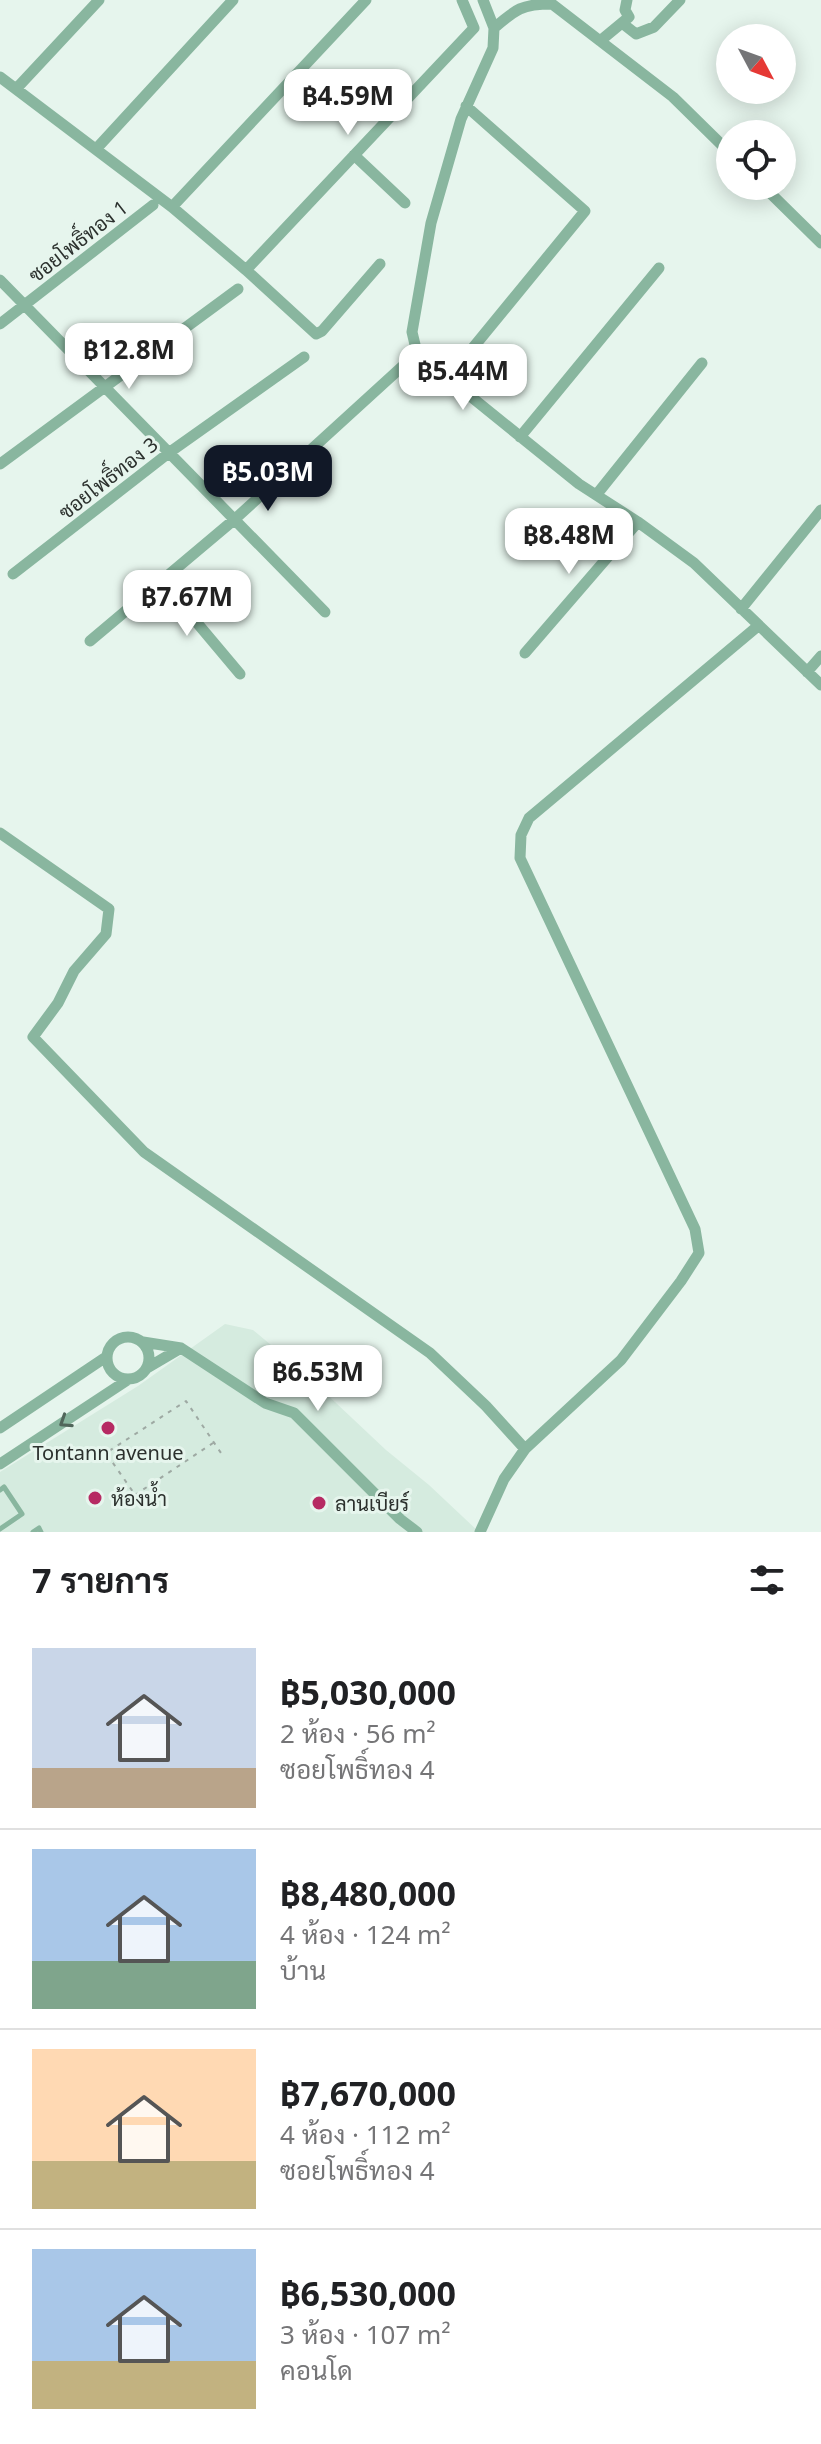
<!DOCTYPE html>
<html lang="th">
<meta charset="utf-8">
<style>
body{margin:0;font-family:"Noto Sans",Sarabun,sans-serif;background:#f6f6f6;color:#202124;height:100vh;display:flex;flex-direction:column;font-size:30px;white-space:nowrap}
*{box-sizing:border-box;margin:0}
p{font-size:26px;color:#757577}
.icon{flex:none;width:44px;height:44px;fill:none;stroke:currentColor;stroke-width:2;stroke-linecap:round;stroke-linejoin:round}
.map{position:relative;height:1532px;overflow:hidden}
.side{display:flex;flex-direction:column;background:#fff;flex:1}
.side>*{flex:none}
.needle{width:52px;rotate:131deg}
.fabs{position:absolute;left:716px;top:24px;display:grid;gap:16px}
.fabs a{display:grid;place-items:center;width:80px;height:80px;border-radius:50%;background:#fff;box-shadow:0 4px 20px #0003;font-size:40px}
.price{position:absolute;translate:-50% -68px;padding:0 18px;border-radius:16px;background:#fff;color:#222;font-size:26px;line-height:52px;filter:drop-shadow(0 2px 4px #0008)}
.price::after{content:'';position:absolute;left:50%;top:48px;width:24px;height:18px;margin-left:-12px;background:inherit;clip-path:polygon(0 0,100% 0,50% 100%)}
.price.on{background:#111827;color:#fff}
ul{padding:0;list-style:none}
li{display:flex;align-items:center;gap:24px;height:200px;padding:0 32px}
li+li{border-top:2px solid #e0e0e0}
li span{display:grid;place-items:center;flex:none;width:224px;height:160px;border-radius:0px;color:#555}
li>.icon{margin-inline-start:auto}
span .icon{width:96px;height:96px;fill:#fffc;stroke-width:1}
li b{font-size:34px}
h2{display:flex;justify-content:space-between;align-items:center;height:96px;padding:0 32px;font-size:34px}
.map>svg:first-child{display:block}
</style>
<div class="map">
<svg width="821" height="1532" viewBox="0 0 821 1532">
<rect width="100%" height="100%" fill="#e6f5ed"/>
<path fill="#d5ebdf" d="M225 1324 253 1330 302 1371 386 1450 429 1485 479 1532H0V1472L138 1386Z"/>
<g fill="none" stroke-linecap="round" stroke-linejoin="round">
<path stroke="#9ea9a3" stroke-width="2" stroke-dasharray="4 6" stroke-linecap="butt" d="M135 1495 213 1443
M138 1499 106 1453 186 1401 221 1453"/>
<path stroke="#89b69f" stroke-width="5" d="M0 1490 4 1487 22 1514 0 1529
M33 1532 39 1528 41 1532"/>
<path stroke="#89b69f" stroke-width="11" d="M483 0 494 28 493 48 461 119 431 223 412 332 417 353 579 484 638 522 694 563 821 685
M622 23 636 34 654 27 680 0
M494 28C516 9 522 4 552 4L673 97 730 153
M600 41 629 17 625 10 627 0
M0 77 172 207 246 270 316 334 322 331 380 264
M16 89 99 0
M97 148 233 0
M354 155 405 203
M763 186 821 243
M172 207 366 0
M246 270 474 28 462 0
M0 280 325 612
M0 324 153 205
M449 377 585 211 466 106
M520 437 659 268
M0 464 238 289
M597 494 702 363
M13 574 170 452 304 357
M161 580 240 674
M741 609 821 510
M90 641 235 519 417 353
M525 653 638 522
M807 672 821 656
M0 833 109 909 106 934 74 971 58 1003 33 1037 144 1152 430 1353 486 1406 525 1449 621 1360 681 1281 699 1253 695 1229 520 858 521 835 529 818 758 626
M107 1358a21 21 0 1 1 42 0a21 21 0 1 1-42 0Z
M143 1342 181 1348 265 1403 294 1413 400 1519 417 1532
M147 1368 181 1348
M0 1428 106 1357
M0 1464 129 1379
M480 1532 504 1479 525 1449"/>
</g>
<defs><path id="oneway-chevron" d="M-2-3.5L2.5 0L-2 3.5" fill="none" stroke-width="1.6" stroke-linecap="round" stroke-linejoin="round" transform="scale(2)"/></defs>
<use stroke="#51665b" href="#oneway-chevron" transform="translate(65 1422) rotate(147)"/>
<g fill="#b62a63" stroke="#e6f5ed" stroke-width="3">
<circle cx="108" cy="1428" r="8"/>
<circle cx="95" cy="1498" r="8"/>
<circle cx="319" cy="1503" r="8"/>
</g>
<g text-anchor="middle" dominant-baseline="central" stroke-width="6" stroke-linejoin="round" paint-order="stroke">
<g font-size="20" fill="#2b302d" stroke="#e6f5ed">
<text transform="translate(78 241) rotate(-38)">ซอยโพธิ์ทอง 1</text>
<text transform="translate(108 478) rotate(-38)">ซอยโพธิ์ทอง 3</text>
</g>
<g font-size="20" fill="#2b302d" stroke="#e6f5ed" text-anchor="start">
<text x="108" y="1452" text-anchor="middle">Tontann avenue</text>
<text x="111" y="1498">ห้องน้ำ</text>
<text x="335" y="1503">ลานเบียร์</text>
</g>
</g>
</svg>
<div class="fabs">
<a><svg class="needle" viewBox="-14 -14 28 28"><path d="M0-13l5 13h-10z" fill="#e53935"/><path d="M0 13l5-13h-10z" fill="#757577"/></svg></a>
<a><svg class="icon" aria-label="locate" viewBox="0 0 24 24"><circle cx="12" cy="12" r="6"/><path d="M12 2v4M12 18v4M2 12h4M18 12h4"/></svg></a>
</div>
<b class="price" style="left:348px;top:137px">฿4.59M</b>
<b class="price" style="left:129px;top:391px">฿12.8M</b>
<b class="price" style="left:463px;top:412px">฿5.44M</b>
<b class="price on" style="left:268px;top:513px">฿5.03M</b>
<b class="price" style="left:569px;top:576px">฿8.48M</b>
<b class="price" style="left:187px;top:638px">฿7.67M</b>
<b class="price" style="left:318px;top:1413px">฿6.53M</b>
</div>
<section class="side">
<h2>7 รายการ<svg class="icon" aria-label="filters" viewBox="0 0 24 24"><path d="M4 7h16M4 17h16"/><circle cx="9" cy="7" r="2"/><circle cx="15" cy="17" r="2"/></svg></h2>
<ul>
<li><span style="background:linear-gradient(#c9d6e8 75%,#b9a48a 0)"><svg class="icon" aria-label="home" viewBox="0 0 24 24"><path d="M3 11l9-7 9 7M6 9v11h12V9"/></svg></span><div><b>฿5,030,000</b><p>2 ห้อง · 56 m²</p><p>ซอยโพธิ์ทอง 4</p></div></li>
<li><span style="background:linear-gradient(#a9c7e8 70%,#7fa58c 0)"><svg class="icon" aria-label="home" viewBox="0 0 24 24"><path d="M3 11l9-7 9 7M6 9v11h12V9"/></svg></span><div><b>฿8,480,000</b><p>4 ห้อง · 124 m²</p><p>บ้าน</p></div></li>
<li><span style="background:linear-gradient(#ffd9b3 70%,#c2b280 0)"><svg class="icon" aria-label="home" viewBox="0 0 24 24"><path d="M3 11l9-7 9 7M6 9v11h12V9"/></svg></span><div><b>฿7,670,000</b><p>4 ห้อง · 112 m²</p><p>ซอยโพธิ์ทอง 4</p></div></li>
<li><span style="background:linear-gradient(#a9c7e8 70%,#c2b280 0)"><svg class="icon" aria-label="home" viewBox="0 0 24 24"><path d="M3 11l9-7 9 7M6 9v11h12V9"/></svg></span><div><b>฿6,530,000</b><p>3 ห้อง · 107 m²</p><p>คอนโด</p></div></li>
</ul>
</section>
